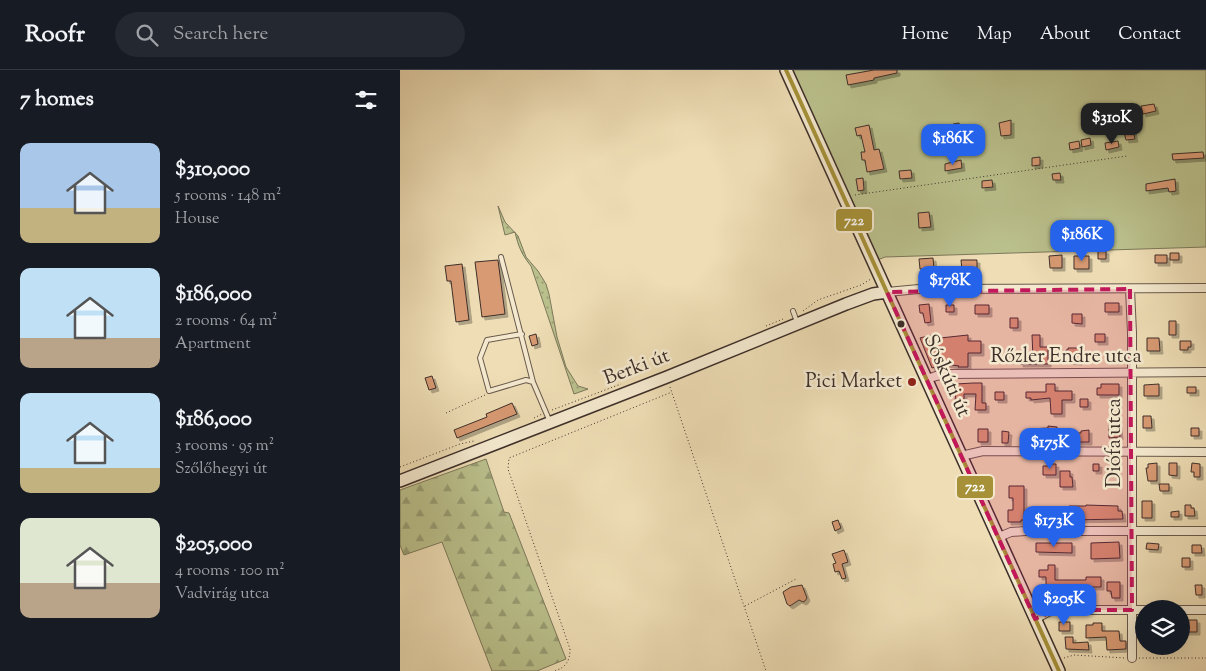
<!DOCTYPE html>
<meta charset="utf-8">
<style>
body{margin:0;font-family:"Sorts Mill Goudy",serif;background:#242831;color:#f1f3f6;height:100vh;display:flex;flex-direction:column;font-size:19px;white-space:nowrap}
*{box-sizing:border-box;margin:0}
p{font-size:16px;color:#9ea1a6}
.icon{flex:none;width:28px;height:28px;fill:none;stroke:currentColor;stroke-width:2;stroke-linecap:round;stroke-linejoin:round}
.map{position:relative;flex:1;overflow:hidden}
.panel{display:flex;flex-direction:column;background:#171b24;width:400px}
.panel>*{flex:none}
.buttons{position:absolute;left:735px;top:530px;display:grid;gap:10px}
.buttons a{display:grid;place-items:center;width:55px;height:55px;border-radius:50%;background:#171b24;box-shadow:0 5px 20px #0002;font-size:25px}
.price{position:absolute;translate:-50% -42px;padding:0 11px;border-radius:10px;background:#2563eb;color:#fff;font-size:16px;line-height:32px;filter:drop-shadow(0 1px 2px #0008)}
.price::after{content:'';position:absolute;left:50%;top:30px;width:15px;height:11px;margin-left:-8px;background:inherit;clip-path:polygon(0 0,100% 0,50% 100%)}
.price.current{background:#222;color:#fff}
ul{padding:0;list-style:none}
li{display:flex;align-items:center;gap:15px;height:125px;padding:0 20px}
li span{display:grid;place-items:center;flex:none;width:140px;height:100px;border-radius:10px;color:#555}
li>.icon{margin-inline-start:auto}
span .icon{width:60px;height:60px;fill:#fffc;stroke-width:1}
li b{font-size:21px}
h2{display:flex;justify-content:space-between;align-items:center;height:60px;padding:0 20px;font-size:21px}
header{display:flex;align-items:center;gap:30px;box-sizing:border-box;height:70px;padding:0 25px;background:#171b24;border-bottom:1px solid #363941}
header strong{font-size:24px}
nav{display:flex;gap:28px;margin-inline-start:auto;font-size:18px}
.search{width:350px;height:45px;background:#242831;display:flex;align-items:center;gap:12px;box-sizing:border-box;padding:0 18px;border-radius:28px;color:#9ea1a6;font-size:19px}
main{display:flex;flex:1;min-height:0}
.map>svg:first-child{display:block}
</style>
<header>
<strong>Roofr</strong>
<div class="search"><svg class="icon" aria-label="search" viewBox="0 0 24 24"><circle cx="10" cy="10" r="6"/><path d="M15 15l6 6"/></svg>Search here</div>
<nav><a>Home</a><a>Map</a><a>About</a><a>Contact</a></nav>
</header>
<main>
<section class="panel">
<h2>7 homes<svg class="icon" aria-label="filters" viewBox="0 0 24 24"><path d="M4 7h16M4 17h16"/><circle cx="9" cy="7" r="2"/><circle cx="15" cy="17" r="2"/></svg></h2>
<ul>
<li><span style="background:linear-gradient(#a9c7e8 65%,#c2b280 0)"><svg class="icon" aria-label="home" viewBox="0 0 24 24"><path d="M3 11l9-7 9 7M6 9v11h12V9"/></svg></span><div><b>$310,000</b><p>5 rooms · 148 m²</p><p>House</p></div></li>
<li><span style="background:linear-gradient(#bfe0f5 70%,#b9a48a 0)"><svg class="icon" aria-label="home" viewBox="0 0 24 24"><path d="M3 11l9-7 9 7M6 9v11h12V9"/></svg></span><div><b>$186,000</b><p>2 rooms · 64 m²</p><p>Apartment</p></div></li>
<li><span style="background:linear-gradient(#bfe0f5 75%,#c2b280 0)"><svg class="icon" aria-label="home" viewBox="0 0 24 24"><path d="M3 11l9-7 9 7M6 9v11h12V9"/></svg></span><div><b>$186,000</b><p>3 rooms · 95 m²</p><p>Szőlőhegyi út</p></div></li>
<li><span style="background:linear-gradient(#dfe7d0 65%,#b9a48a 0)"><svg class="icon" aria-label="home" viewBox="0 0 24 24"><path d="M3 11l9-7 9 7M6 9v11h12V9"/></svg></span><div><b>$205,000</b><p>4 rooms · 100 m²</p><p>Vadvirág utca</p></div></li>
</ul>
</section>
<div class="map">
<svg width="806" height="601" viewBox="0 0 806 601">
<defs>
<pattern id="grass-dots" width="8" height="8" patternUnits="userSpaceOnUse" patternTransform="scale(1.25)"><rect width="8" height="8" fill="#bac08c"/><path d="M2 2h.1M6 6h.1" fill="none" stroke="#989c73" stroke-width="1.8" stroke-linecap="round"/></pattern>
<pattern id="forest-firs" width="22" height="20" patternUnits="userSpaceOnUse" patternTransform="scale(1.25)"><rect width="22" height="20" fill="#bac08c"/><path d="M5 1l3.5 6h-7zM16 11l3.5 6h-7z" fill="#989c73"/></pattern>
<filter id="shadow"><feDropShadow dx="3" dy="3" stdDeviation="0" flood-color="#0004"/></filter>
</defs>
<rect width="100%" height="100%" fill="#eeddb5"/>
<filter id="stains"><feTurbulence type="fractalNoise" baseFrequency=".004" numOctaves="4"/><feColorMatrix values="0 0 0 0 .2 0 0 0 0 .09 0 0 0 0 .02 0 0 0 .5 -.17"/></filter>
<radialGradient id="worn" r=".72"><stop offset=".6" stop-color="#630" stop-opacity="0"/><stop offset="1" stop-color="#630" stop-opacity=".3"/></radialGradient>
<path fill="url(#grass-dots)" stroke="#7c785b" d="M98 136 105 152 118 166 126 187 138 201 146 214 149 224 157 267 166 297 178 316 188 319 174 324 131 196C122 185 118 176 115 162L105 165Z"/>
<path fill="url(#forest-firs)" stroke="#7c785b" d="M86 389 104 442 109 443 166 589 137 601H92L42 472 4 485 0 475V420Z"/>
<path fill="#bac08c" stroke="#7c785b" d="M382 0H806V177L485 187 470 193Z"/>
<path fill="#d89a73" stroke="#3d2f2a" filter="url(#shadow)" d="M474 0H497V3L474 8V10L448 15 446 5Z
M754 34 756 41 743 44 741 36Z
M611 50V65L601 66 599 53Z
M559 53 561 62 555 63 553 54Z
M469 55 474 80 479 79 484 99 467 102 465 90H462L461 82H465L461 65 457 66 455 58Z
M733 60 735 69 726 70 724 62Z
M562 62H569L570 71 563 72Z
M690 68 691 75 682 77 681 70Z
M679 71 680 78 670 80 669 73Z
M718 71 719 77 706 80 705 73Z
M803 82 804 88 773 90 772 84Z
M640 87V95L632 96V88Z
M561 90 562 98 545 101V94Z
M511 100 512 108 500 109 499 101Z
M660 103 661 110H653L652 104Z
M463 108 464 120 458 121 456 109Z
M775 109 776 121 769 122 768 118 746 121V114Z
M592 110 593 117 582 118V111Z
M529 142 531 157 519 158 518 143Z
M698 181H706V189H698Z
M770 183H779V190H770Z
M662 185V198H650L649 186Z
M755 185H767V193H755Z
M674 186H689V199H674Z
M533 188 534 199H520L519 189Z
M98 190 105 244 82 247 75 192Z
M561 190H577V201H562Z
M62 194 69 250 56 252 51 211H47L45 196Z
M705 233H719V242H705Z
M529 234 531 252 525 253 523 243H520L519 235Z
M546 235H554V242H546Z
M575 235H589V244H575Z
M672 244H682V254L672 253Z
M610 248H618V258H610Z
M769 251H776V265H769Z
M136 264 138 274 132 276 129 266Z
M536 264 540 268 568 265V271H581V283H568V297H558L559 296 545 294 532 298 520 268Z
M695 264H705V272H695Z
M632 265H640V277H648V294H620V288H633Z
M747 268H759L760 281H747Z
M780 271H791V277H788V280H780Z
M668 278H679V280H682V288H679V292L668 291V288H666V280H668Z
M32 306 36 318 29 320 25 308Z
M573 313H582V333H586V340H575L576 324H564V333H555L556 314Z
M646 314H655V321H672V330H662V344H651L650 328 631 330V328H626V322H646Z
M701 314H719V325H697V318H701Z
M759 314V326H744V315Z
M787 317H796V323H787Z
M595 322H604V330H595Z
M680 329H688V337H680Z
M112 333 117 344 57 368 54 360 87 347 86 344Z
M743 346H751L752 358H743Z
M709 355H719L720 367 709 368Z
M648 356 657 357 659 370 645 372V367H629V359L648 358Z
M791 358H799V366H791Z
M578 359H588V372H578Z
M689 360V372H678L677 363H681V361Z
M602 361 609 362 608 373H602Z
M757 393V411H748L746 398H748V394Z
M769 393H777V406L769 405Z
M792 393 800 394V407H794V402H791Z
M649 394H656V405H643V396H649Z
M693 394H699V401H693Z
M660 401H670V407H672L673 417H660Z
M759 414H769V421H760Z
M609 416H624V450H621V452H608V440H613V428H609Z
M742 431H752V448H742Z
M686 435 718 436V441H722L723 449 669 450V436H686Z
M785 435H791V438H794L795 446H785Z
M644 440H655V450H644Z
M779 441V447H771V442Z
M438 450 441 458 435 461 432 452Z
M719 472 720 488 691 489V473Z
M636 473H672V483L636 482Z
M747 473 759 474 758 480 746 479Z
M792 475H801L802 483H792Z
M444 480 448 492 442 494 446 508 442 509 439 501 435 502 433 494 436 493 432 484Z
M782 488H790V497H782Z
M648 495H655V510H686V507H701V517H680V522H673V517H659V525H646V507H639V500H648Z
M707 512H720V528H712L711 521H707Z
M402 515 407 528 405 531 403 532 399 530 390 536 387 534 383 522 391 517Z
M795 515H802V525H796Z
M781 550H797V562H781Z
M659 552H670V561H659Z
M693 553H702V561H719L720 571H726V579L707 580 706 567 686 568V555H693Z
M665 567H673V573L688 572 689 580 666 579Z"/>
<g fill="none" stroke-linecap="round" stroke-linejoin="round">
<defs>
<path id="lane" d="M101 187 133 312 150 352
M393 241 397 252
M122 264 87 270 80 288 89 321 126 310 133 312"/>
<path id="street" d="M730 219 732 263V588
M487 222 519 219 806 218
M527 309 536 306 547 304 806 302
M561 386 583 381 806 382
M599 467 611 462 625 461H806
M781 540H806
M635 549 648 542 656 540H744"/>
<path id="secondary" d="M386 0 659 601
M0 411 267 307 446 234 473 224 487 222"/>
</defs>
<use href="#lane" stroke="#695a4d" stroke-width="6"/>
<use href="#street" stroke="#695a4d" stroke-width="10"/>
<use href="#secondary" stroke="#3d2f2a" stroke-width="14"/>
<path stroke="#3d2f2a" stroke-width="1" stroke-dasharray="1 2.5" stroke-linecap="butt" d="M455 125 727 86
M403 241 418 230 461 215 471 209
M366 256 383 249
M270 317 366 601
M152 340 221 314
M46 343 85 325
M134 348 142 344
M0 397 60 374 74 371
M345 536 396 509
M664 588 674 585 725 588
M739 588H806
M155 601C166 597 170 591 170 579L108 399 109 388 272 322"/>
<use href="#lane" stroke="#f4e9cf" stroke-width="4"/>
<use href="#street" stroke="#f4e9cf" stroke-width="8"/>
<use href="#secondary" stroke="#f4e9cf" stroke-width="11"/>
<defs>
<path id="bus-1" d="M386 0 659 601"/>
</defs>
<use href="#bus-1" stroke="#f4e9cf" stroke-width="8"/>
<use href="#bus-1" stroke="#a69138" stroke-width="4"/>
</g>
<path fill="#c2185b" fill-opacity="0.2" stroke="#c2185b" stroke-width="4" stroke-dasharray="10 6" stroke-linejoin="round" d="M730 219 732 540H656L635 549 487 222Z"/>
<circle fill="#3d2f2a" stroke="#f4e9cf" stroke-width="2" cx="501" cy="254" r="4.5"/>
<circle fill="#8f2418" stroke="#f4e9cf" stroke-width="2" cx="512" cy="312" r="5"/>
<g text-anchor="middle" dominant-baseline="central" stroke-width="5" stroke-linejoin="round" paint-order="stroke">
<g font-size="20" fill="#3d2f2a" stroke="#f4e9cf">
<text x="666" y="287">Rőzler Endre utca</text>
<text transform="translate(237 298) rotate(-21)">Berki út</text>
<text transform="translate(546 306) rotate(66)">Sóskúti út</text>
<text transform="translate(715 373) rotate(-90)">Diófa utca</text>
</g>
<g font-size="20" fill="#3d2f2a" stroke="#f4e9cf" text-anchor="end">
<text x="502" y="312">Pici Market</text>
</g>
</g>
<g stroke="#f4e9cf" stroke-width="2">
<rect x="435" y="138" width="38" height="24" rx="5" fill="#a69138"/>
<rect x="556" y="405" width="38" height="24" rx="5" fill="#a69138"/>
</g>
<g font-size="14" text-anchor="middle" font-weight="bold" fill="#fff">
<text x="454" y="155">722</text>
<text x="575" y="421">722</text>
</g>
<rect width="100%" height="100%" filter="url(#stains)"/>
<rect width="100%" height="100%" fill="url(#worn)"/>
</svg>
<div class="buttons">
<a><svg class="icon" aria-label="layers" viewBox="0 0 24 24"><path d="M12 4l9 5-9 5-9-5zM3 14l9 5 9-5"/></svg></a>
</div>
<b class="price current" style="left:712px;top:75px">$310K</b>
<b class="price" style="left:553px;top:96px">$186K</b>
<b class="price" style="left:682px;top:192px">$186K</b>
<b class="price" style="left:550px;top:238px">$178K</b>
<b class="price" style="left:650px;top:400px">$175K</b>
<b class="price" style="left:654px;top:478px">$173K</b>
<b class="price" style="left:664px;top:556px">$205K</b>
</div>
</main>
